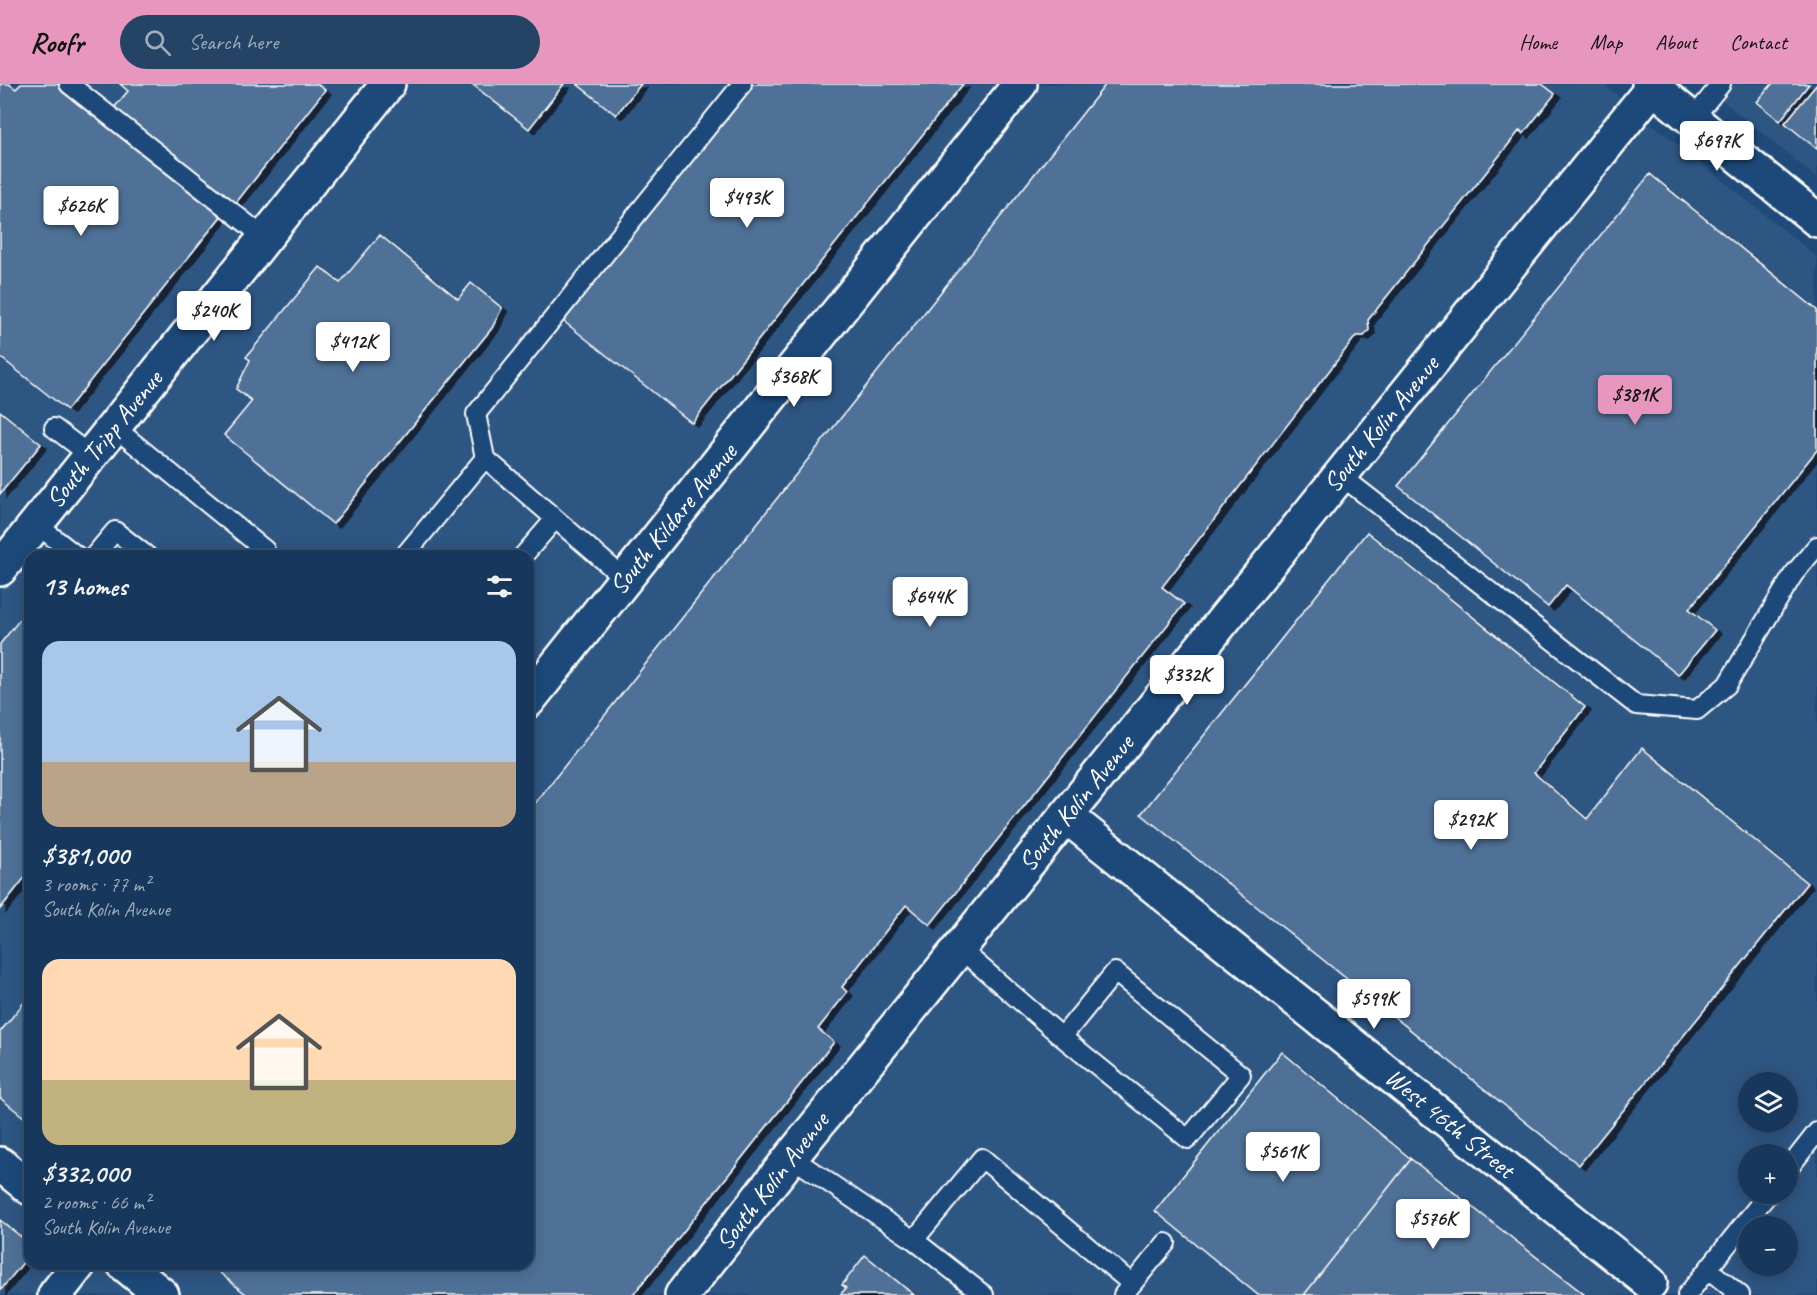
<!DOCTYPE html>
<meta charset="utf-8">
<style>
body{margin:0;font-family:Caveat,sans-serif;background:#244365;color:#f1f3f6;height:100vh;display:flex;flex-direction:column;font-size:22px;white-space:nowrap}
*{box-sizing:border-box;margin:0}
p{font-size:20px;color:#9eacbb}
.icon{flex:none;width:33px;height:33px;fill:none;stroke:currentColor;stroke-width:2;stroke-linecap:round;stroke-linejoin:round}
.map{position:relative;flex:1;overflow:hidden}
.sheet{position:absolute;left:24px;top:466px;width:510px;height:720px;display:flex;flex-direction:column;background:#17385c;border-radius:18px;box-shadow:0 3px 15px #0003,0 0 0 2px #365272}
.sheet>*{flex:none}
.controls{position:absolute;left:1738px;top:988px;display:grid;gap:12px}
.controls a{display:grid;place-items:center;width:60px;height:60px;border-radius:50%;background:#17385c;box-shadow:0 3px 15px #0003,0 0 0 2px #365272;font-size:30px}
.price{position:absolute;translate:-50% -51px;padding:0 14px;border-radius:6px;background:#fff;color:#222;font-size:20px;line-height:39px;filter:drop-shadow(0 2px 3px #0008)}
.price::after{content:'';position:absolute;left:50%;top:36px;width:18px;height:14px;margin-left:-9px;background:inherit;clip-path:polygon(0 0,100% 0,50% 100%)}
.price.active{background:#e797bd;color:#111}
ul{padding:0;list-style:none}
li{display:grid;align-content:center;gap:12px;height:318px;padding:0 18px}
li span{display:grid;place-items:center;height:186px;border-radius:18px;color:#555}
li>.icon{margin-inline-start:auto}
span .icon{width:108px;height:108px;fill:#fffc;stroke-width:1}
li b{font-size:26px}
h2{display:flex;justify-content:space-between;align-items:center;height:72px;padding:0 18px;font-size:26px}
header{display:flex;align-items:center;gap:36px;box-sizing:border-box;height:84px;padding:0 30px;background:#e797bd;color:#111}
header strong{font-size:28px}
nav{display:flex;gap:33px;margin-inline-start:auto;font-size:21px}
.search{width:420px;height:54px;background:#244365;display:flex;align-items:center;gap:15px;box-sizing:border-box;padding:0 21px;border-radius:33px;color:#9eacbb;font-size:22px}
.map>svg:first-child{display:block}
</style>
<header>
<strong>Roofr</strong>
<div class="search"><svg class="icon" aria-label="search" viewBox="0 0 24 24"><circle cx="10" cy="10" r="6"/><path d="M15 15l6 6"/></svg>Search here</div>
<nav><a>Home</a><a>Map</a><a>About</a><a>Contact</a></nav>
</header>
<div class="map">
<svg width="1817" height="1211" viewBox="0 0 1817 1211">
<defs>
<filter id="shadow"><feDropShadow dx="6" dy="4" stdDeviation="0" flood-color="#0009"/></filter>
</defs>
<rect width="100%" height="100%" fill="#1f4a7a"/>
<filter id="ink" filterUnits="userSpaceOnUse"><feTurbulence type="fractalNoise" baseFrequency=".0167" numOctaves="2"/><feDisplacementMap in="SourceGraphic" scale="12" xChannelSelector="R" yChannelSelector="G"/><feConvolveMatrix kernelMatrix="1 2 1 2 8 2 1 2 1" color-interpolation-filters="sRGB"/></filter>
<g filter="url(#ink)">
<path fill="#2e5683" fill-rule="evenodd" d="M0 0H1603L1817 173V1211H0ZM30 472H528V1180H30ZM1749 999H1788V1038H1749ZM1749 1071H1788V1110H1749ZM1749 1143H1788V1182H1749Z
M1702 0H1817V94Z"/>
<path fill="#507197" stroke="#fff" stroke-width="1.5" filter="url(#shadow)" d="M0 0H9L16 5 21 0H57L222 131 67 326 0 273Z
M120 0H317L325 6 235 120 114 24 128 7Z
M472 0H564L529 45Z
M577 0H641L616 31Z
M751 0H963L692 339 562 236Z
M1106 0H1542L1555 10 1523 50 1520 46 1368 236 1369 246 1364 252H1356L1162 503 1184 520 930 841 906 821 842 903 847 908 818 945 834 958 633 1211H247L209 1180H528V728Z
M1772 0H1809L1780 37 1757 18Z
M1817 0V65L1785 39Z
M1650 90 1817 226V366L1689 525 1715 546 1678 591 1566 501 1548 523 1398 402Z
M380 151 458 215 471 199 502 224 492 244 333 440 224 351 252 317 236 305 250 276 246 273 320 183 340 199Z
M0 327 41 360 0 410Z
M1367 448 1585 623 1534 689 1587 735 1642 664 1807 799 1579 1081 1141 730Z
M25 529 30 533V787L0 825V560Z
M30 911V1038L0 1014V948Z
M1282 968 1411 1075 1304 1211H1258L1155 1127Z
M1411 1075 1585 1211H1304Z
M0 1136 30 1160V1170L0 1207Z
M865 1171 914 1211H840L846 1204 842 1201Z"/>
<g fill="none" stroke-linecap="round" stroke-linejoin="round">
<defs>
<path id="lane" d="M69 0 265 154
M1692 36 1721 0
M114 343 265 466
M54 344 91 372
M485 374 476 330 742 0
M1340 391 1636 621 1697 626 1727 601 1793 491 1817 462
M36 440 77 472
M94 472 115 447 147 472
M404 472 485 374 625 495
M523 472 555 435
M959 864 1062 953 1188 1055 1241 991 1115 888 1062 953
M791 1073 914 1156 984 1211
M1788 1085 1817 1048
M914 1156 982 1074 1132 1200
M1708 1185 1740 1211
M1123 1211 1166 1159
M1687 1211 1768 1110"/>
<path id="street" d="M0 485 388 0
M528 617 1020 0
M1066 732 1650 1199
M0 1080 30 1104
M124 1180 162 1211
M55 1211 79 1180
M682 1211 791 1073 1653 3"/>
<path id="secondary" d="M1649 0 1817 136"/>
</defs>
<use href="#lane" stroke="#fff" stroke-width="22"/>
<use href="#street" stroke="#fff" stroke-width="38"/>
<use href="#secondary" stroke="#fff" stroke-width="38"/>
<use href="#lane" stroke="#1f4a7a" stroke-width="18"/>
<use href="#street" stroke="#1f4a7a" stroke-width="33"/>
<use href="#secondary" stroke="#1f4a7a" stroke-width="33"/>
</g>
</g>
<g text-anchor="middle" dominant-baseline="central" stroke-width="5" stroke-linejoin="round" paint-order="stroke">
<g font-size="26" fill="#fff" stroke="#1f4a7a">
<text transform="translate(1381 340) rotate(-51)">South Kolin Avenue</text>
<text transform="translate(104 355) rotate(-51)">South Tripp Avenue</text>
<text transform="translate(673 435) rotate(-51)">South Kildare Avenue</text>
<text transform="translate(1076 719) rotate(-51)">South Kolin Avenue</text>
<text transform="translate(1450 1039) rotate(39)">West 46th Street</text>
<text transform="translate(772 1097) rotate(-52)">South Kolin Avenue</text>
</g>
</g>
</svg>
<div class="controls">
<a><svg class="icon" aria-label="layers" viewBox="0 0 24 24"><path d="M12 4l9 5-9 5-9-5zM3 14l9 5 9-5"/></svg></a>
<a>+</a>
<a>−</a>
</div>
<b class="price" style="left:1717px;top:88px">$697K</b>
<b class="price" style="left:747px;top:145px">$493K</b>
<b class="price" style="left:81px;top:153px">$626K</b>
<b class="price" style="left:214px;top:258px">$240K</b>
<b class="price" style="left:353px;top:289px">$412K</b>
<b class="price" style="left:794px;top:324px">$368K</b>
<b class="price active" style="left:1635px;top:342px">$381K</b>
<b class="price" style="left:930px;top:544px">$644K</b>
<b class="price" style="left:1187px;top:622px">$332K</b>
<b class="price" style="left:1471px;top:767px">$292K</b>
<b class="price" style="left:1374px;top:946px">$599K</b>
<b class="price" style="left:1283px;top:1099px">$561K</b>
<b class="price" style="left:1433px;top:1166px">$576K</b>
<section class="sheet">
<h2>13 homes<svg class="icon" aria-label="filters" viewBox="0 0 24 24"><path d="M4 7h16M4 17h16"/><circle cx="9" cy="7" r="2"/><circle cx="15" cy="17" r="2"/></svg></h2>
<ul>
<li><span style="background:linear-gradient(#a9c7e8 65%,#b9a48a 0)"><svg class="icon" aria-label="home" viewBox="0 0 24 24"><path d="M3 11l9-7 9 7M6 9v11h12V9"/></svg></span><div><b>$381,000</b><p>3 rooms · 77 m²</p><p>South Kolin Avenue</p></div></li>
<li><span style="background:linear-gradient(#ffd9b3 65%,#c2b280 0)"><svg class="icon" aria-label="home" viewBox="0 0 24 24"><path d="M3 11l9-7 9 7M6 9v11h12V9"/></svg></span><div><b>$332,000</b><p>2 rooms · 66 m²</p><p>South Kolin Avenue</p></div></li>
</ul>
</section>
</div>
